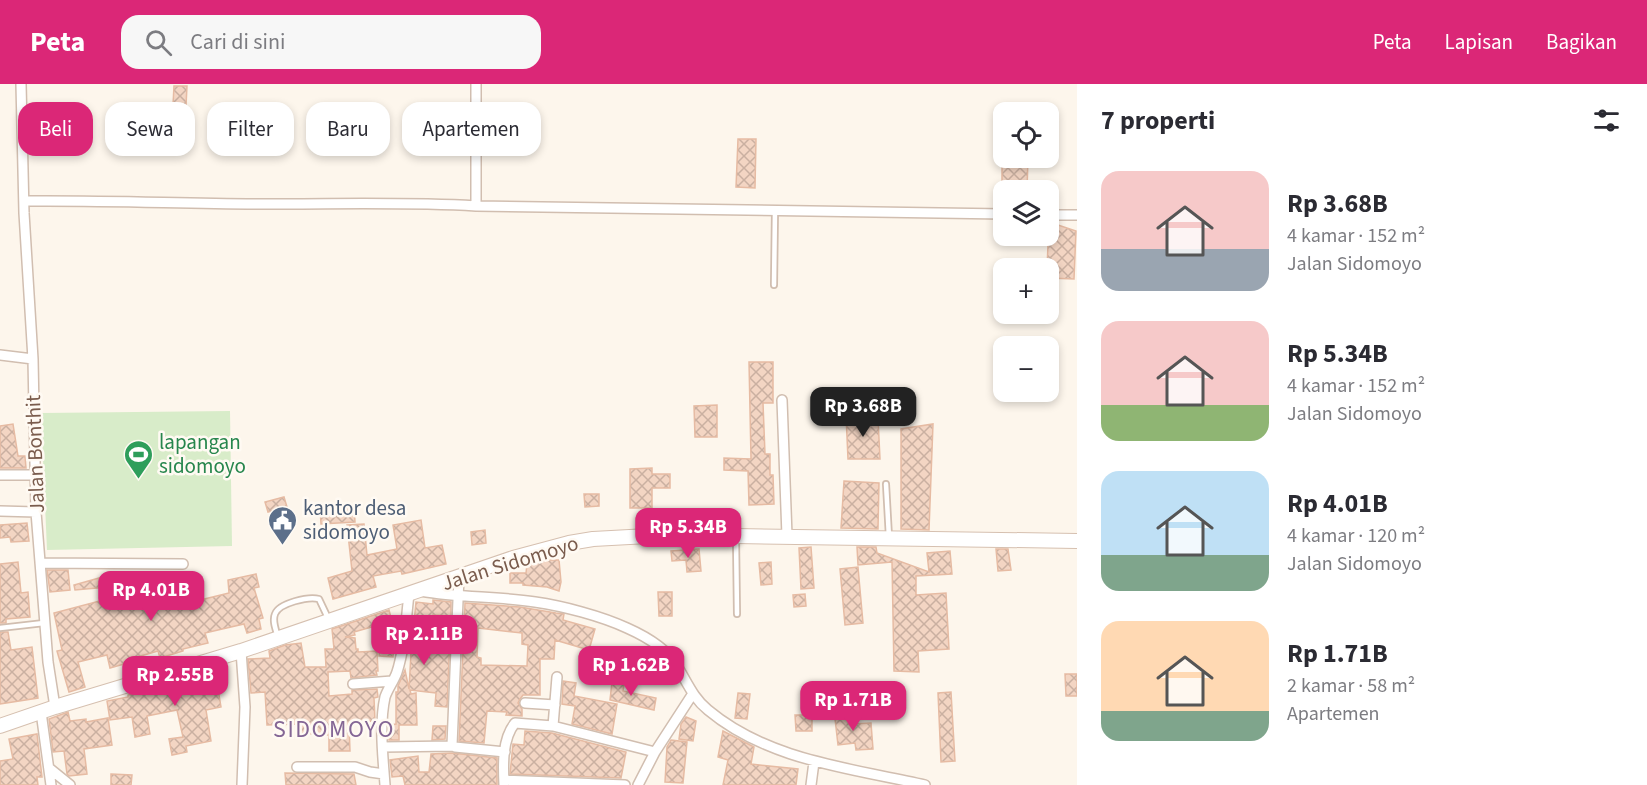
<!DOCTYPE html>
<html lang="id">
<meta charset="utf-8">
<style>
body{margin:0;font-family:"Source Sans 3",sans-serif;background:#f7f7f7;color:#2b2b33;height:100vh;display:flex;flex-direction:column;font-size:22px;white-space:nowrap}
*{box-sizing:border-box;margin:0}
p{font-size:20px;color:#7c7c81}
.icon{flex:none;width:33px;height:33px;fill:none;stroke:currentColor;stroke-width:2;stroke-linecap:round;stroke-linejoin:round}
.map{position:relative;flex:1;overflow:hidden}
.details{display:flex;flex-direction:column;background:#fff;width:570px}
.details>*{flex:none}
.guide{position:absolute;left:18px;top:18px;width:570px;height:54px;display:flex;gap:12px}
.fabs{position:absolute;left:993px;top:18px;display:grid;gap:12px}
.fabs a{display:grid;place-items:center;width:66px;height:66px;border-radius:12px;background:#fff;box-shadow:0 3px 9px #0003;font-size:30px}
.price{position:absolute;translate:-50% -51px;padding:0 14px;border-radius:12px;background:#db2777;color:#fff;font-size:20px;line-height:39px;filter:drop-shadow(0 2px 3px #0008)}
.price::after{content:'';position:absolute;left:50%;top:36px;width:18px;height:14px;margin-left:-9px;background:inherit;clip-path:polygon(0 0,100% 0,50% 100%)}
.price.on{background:#222;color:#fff}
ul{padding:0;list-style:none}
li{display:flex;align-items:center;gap:18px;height:150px;padding:0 24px}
li span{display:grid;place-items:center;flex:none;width:168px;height:120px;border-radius:18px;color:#555}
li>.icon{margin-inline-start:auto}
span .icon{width:72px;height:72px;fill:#fffc;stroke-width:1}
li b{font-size:26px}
h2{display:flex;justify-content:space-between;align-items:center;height:72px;padding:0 24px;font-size:26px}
.pill{padding:0 21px;border-radius:18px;background:#fff;box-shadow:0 3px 9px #0003;font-size:21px;line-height:54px}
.pill.on{background:#db2777;color:#fff}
header{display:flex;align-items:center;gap:36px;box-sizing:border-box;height:84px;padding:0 30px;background:#db2777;color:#fff}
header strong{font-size:28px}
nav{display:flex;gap:33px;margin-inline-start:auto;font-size:21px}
.search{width:420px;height:54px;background:#f7f7f7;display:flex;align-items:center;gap:15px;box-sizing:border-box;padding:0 21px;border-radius:18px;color:#7c7c81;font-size:22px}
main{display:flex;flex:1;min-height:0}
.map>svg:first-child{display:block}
</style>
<header>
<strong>Peta</strong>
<div class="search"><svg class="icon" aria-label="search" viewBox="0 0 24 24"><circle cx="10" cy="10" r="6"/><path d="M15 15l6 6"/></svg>Cari di sini</div>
<nav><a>Peta</a><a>Lapisan</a><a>Bagikan</a></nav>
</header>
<main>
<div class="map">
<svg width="1077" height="701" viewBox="0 0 1077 701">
<defs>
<pattern id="building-cross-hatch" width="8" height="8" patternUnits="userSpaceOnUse" patternTransform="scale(1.5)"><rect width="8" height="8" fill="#f3d5c3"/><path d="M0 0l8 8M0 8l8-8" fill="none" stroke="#cab0a1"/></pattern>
</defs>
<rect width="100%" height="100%" fill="#fdf6ec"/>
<path fill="#d8ecc9" d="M230 327 232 462 47 466 41 329Z"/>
<path fill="url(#building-cross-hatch)" stroke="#e6bba3" stroke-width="1.5" fill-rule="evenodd" d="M174 2H187L186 22 173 21Z
M738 55H756L755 104 736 103Z
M1002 74H1028L1027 106H1002Z
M1049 138 1076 147 1074 195 1048 194V184H1047Z
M749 278H773V319H763L765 370H770V391H773L774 420 749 421 748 387 724 386V374L751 375Z
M717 321V353H695L694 322Z
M846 331 878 334 880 375H848Z
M13 340 18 372H25L26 384H0V342Z
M933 340 929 446 901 445V345Z
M652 384V390H670V404H652V424H630V385Z
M844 397 879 399 878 445 841 444Z
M584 410H599V422L585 423Z
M284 413 287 423 268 428 265 418Z
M354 421 355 438 321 440 320 423Z
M421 436 425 464 442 461 446 480 402 490 401 487 373 492 376 503 333 515 328 494 352 487 347 441 364 440 367 471 397 465 393 441Z
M27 439 29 457 11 458 10 453 0 454V441Z
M485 446 486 459 472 461 471 448Z
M811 463 814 504 801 505 799 464Z
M857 463H876L877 469 929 488 927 469 950 467 952 490 916 492V511L946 509 949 565 918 567 919 588 894 587 892 478 858 481Z
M699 465 701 487 687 488 686 476 672 477 671 467Z
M996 465H1008L1011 486 998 487Z
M546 476H559L561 498 559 507 547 503 523 501V499H510V489H526L527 480Z
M18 478 21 509 28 508 30 533 6 535V539H0V480Z
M771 478 772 500 761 501 759 479Z
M858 483 863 539 845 541 840 485Z
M47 486H68L70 506 50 508Z
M189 489 196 517 229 509 228 496 256 490 259 503 254 504 263 534 259 535 261 545 247 549 244 540 205 549 208 559 183 565V567L160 574 158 567 130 575 131 578 110 584 107 571 78 578 85 603 69 608 57 567 62 566 54 529 130 509 129 502Z
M106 492 108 503 75 506 74 501Z
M658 508H672V532H659Z
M805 510 806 522 794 523 793 511Z
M433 516 451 518V532L433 531 432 552 450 553 447 623 435 622 436 609 410 606 411 610 416 609 417 641H399V656H389V641L396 640V608H398V602L405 586 409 605 411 569H416V550L413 549 416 518 433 520Z
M465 519 520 523 556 529 564 530 563 536 595 545 589 566 555 556 554 575H540V611H523L520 615 518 619 522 625V632L506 631 507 628 487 627 484 659 459 657ZM478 544 522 549V560L528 561 527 582 481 581V574L477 573Z
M389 526 393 541 376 545 375 542 354 548 355 551 345 553 355 554 356 565H358V568L377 567 378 587H376L377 591 351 594 350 587 328 588 329 612 352 610V606L377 605 378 613 374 614 375 637 349 639 350 667H329V651L301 649V640L267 641 265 608 251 609 248 575 270 574 269 567 285 561 301 559 305 583H326L325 565H334L332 545Z
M0 548H8L11 566 32 563 38 614 0 620Z
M380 556 394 558 393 573 379 572Z
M222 583 225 604 218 605 221 623 206 626 211 657 186 662 187 668 172 671 169 655 183 653 177 626 147 632 150 650 135 653 132 633 110 636 107 617 128 613V611Z
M1065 590H1077V612H1066Z
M563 597 576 599 574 612 617 620 612 650 572 640 575 622 562 620Z
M612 598 624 600 623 607 656 614 654 626 610 616Z
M951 608 955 677 941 678 938 609Z
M738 609 750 610 747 635 735 634Z
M848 625 849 640 871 639 873 665 856 666 855 659 838 661 834 626Z
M68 628 70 637 86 635V638L108 634 112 661 84 665 87 690 69 692 67 690 64 667 53 668 49 635Z
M795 631H812V647H796Z
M686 633 696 637 693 657 679 655 681 640Z
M433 642H446L445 655 432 656Z
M525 647 552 649 626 668 621 694 510 690 513 660 524 661Z
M723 647 754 663 751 680 798 685 796 701H723L728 676 718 673Z
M37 650 42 693H37L38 701H0V677L13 675 9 655Z
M671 656 687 658 683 699 665 698 667 663Z
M452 669 497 674V701H405L403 692 392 693 390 676 418 672 419 688H429L431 670Z
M285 689 354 690 356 701H286Z
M111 690 132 691 131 701H111Z"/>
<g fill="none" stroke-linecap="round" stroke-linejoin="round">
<defs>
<path id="lane" d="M774 201 775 126
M886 400 889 453
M736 454 737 530
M0 544 44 539
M278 553C276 546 272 537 275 530 279 519 309 512 319 515L328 534"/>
<path id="street" d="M21 0 24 129 33 275 36 428 48 578 55 623
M24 117C108 116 191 120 275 120 342 120 409 118 476 122L1004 130
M476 122V0
M1048 131H1077
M0 271 33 275
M782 316 787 452
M0 391H36
M0 427 36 428
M40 479 183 480
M459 492 452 661 455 663 505 668
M421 507C459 514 497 512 535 518 563 522 601 532 627 544 645 552 667 565 677 582 687 598 693 614 708 626 769 677 851 684 925 701
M241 567 245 623 242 701
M353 600 392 597
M525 619 555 621
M41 628 51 701
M553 642 557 593
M383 663 453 662
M297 683H355L370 688 384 690
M49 684 70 701
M504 696 625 701
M385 701C383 673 379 641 385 613 388 604 394 597 397 588 405 563 406 535 409 510
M504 701C503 681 502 655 515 639L553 642 655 668
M638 701 655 668 692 611
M811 701 814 678"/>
<path id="secondary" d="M0 642 55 623 241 567 513 474 569 459 593 455 648 452H736L1077 457"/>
</defs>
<use href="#lane" stroke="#d1beb0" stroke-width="8"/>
<use href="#street" stroke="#d1beb0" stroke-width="12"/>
<use href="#secondary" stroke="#d6c0b0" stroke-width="16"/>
<use href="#lane" stroke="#fff" stroke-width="4.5"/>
<use href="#street" stroke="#fff" stroke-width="9"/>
<use href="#secondary" stroke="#fff" stroke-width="14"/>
</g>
<defs>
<symbol id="stadium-pin" viewBox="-11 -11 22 30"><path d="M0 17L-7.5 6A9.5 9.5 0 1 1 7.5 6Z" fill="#2e9e5b" stroke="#fffaf3"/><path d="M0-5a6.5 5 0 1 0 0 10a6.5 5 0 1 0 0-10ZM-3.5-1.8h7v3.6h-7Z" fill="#fff"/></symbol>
<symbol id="civic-pin" viewBox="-11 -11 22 30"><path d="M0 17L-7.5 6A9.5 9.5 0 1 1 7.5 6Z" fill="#5c6f8a" stroke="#fffaf3"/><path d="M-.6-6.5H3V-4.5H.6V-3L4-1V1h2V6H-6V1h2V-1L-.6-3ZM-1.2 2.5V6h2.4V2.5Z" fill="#fff"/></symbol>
</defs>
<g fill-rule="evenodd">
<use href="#stadium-pin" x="122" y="354" width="33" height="45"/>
<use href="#civic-pin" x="266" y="420" width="33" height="45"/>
</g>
<g text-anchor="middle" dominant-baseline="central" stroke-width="5" stroke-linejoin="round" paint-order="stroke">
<g font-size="21" fill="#27864d" stroke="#fffaf3" text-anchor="start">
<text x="159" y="358">lapangan<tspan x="159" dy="24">sidomoyo</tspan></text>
</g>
<g font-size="21" fill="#7a5c4d" stroke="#fffaf3">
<text transform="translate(35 370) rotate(-92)">Jalan Bonthit</text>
<text transform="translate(510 479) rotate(-17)">Jalan Sidomoyo</text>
</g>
<g font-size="21" fill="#4e5e75" stroke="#fffaf3" text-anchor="start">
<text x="303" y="424">kantor desa<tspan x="303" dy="24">sidomoyo</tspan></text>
</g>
<g font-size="24" letter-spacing="1.5" fill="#846695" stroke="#fffaf3">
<text x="334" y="645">SIDOMOYO</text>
</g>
</g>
</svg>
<div class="fabs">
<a><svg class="icon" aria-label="locate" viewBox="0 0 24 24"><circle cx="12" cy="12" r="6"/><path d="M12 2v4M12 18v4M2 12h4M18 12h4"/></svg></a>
<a><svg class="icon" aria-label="layers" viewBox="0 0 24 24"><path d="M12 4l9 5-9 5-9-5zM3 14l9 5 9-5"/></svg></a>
<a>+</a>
<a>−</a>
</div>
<b class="price on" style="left:863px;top:354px">Rp 3.68B</b>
<b class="price" style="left:688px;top:475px">Rp 5.34B</b>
<b class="price" style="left:151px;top:538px">Rp 4.01B</b>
<b class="price" style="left:424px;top:582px">Rp 2.11B</b>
<b class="price" style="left:631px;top:613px">Rp 1.62B</b>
<b class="price" style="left:175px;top:623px">Rp 2.55B</b>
<b class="price" style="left:853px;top:648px">Rp 1.71B</b>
<div class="guide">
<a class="pill on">Beli</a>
<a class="pill">Sewa</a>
<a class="pill">Filter</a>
<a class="pill">Baru</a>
<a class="pill">Apartemen</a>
</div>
</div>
<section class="details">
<h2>7 properti<svg class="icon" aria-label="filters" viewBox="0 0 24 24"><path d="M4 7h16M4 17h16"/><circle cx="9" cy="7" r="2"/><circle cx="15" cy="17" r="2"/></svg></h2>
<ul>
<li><span style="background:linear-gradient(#f6c9c9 65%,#9aa5b1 0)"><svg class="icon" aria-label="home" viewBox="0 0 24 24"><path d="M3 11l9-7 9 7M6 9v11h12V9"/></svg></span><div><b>Rp 3.68B</b><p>4 kamar · 152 m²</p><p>Jalan Sidomoyo</p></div></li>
<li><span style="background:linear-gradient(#f6c9c9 70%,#8fb573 0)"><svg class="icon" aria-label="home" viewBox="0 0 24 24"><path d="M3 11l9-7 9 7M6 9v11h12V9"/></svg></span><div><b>Rp 5.34B</b><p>4 kamar · 152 m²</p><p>Jalan Sidomoyo</p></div></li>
<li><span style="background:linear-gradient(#bfe0f5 70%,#7fa58c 0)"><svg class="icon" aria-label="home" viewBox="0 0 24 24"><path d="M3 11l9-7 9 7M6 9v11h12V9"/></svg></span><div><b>Rp 4.01B</b><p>4 kamar · 120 m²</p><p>Jalan Sidomoyo</p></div></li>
<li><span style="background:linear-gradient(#ffd9b3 75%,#7fa58c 0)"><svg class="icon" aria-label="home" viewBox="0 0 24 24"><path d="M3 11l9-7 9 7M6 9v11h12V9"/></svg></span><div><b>Rp 1.71B</b><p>2 kamar · 58 m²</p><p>Apartemen</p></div></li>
</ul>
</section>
</main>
